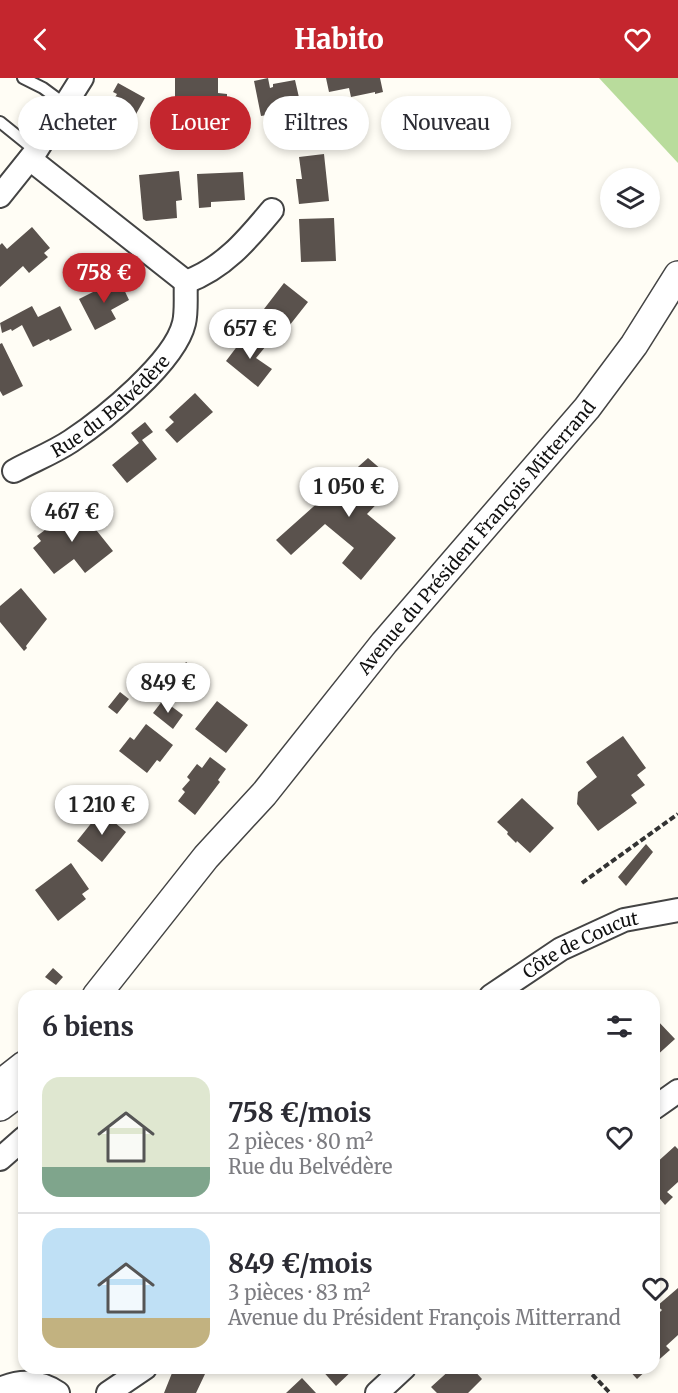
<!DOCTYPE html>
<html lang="fr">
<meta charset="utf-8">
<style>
body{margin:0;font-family:Merriweather,serif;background:#f7f7f7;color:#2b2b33;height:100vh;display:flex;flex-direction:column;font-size:22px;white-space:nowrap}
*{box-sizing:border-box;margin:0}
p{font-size:20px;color:#7c7c81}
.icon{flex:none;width:33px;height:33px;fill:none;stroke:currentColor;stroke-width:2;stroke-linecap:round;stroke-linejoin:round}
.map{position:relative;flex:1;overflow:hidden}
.side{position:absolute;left:18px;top:912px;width:642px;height:384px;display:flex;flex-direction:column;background:#fff;border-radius:18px;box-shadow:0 3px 9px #0003}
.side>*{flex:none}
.banner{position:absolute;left:18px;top:18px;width:642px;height:54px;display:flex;gap:12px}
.controls{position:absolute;left:600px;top:90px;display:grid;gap:12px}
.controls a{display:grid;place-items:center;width:60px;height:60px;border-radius:50%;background:#fff;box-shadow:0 3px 9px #0003;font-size:30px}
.price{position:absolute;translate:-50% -51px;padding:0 14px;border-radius:21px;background:#fff;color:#222;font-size:20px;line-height:39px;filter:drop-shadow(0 2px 3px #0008)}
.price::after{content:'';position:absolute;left:50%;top:36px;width:18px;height:14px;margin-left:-9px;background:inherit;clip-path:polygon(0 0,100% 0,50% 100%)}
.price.selected{background:#c4262e;color:#fff}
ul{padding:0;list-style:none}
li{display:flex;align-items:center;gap:18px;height:150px;padding:0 24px}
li+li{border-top:2px solid #e1e1e2}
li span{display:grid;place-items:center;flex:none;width:168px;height:120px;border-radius:18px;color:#555}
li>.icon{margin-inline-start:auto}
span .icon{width:72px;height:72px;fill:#fffc;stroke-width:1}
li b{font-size:26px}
h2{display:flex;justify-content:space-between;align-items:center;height:72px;padding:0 24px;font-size:26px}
.chip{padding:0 21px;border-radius:27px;background:#fff;box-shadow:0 3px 9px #0003;font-size:21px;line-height:54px}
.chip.selected{background:#c4262e;color:#fff}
header{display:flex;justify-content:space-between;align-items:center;height:78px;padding:0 24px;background:#c4262e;color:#fff;font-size:27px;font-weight:800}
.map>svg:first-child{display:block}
</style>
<header><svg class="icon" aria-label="back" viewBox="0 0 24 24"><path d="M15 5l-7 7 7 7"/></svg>Habito<svg class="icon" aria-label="heart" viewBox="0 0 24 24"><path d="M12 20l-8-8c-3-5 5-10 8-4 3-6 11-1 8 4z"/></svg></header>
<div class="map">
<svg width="678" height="1315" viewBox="0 0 678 1315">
<rect width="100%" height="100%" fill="#fffdf5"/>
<path fill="#b9dc9c" d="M599 0H678V85Z"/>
<path fill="#5a524d" d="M175 0H218V15L227 16V36H218V32L195 33 194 23H175Z
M268 0 270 10 273 9V6L295 2 303 37 280 41 279 35 261 38 254 3Z
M326 0H380L383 14 375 16V14L351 19 349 10 329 14Z
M118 5 145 20 121 63 97 50 117 16 113 14Z
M324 76 329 123 299 126 296 101H302L299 79Z
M179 93 182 122 176 123 177 140 146 143 143 141 139 97Z
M243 94 245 122 211 124V129L199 130 197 96Z
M334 140 336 183 301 184 299 141Z
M32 149 50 170 44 175 48 179 29 195 23 188 0 209V167L2 165 7 171Z
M119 201 129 222 111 232 116 241 95 252 79 221Z
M284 205 308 224 278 262 254 244Z
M32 228 38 239 60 228 72 252 50 263 49 261 33 269 22 247 12 253 11 251 2 255 0 245Z
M248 254 266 268 256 280 272 291 258 309 226 283Z
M2 265 23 308 3 318 0 313V266Z
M195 315 213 334 177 365 165 352 174 344 169 339Z
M145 344 153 354 142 362 157 381 127 405 112 387 139 365 131 355Z
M368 380 397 405 367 436 396 460 361 502 342 485 354 470 325 446 291 477 276 462Z
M77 428 113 473 85 495 74 481 54 496 33 470 41 463 37 458Z
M21 510 47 541 26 568 27 570 24 573 0 544V528Z
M186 584 197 592 189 603 178 595Z
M120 614 129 621 117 636 108 629Z
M163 622 183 637 173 651 153 635Z
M217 623 248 647 226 675 195 651Z
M146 646 173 667 160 684 157 682 147 695 119 673 130 659 134 662Z
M623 658 646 690 637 697 645 707 631 717 637 725 598 753 577 726 578 714 597 699 586 684Z
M210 679 226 691 218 702 220 704 195 737 178 723 185 714 182 711 190 702 187 699 197 686 202 690Z
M522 720 554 750 530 775 517 763 516 765 507 756 508 754 497 744Z
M101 733 126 754 102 784 77 763Z
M646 766 653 774 626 808 618 799Z
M71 785 89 811 82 816 86 821 58 843 35 812Z
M53 890 63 899 56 907 45 899Z
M656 941 675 961 654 980V943Z
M675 1068 678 1071V1104L667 1114 673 1119 665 1127 654 1114V1087Z
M678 1210V1257L666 1268 670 1272 654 1286V1240L662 1232 657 1228Z
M174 1290H192L205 1296 196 1315H164Z
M320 1290H355L336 1308Z
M452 1290H472L482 1301 468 1315H437L431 1309Z
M627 1290H649L637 1301Z
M302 1300 316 1315H286Z"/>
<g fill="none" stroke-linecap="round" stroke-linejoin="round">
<defs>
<path id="service" d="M23 0 43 10 66 27
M0 44 36 73"/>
<g id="minor">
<path d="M30 81 186 204C224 190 247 162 272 132"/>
<path d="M0 118 36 73 82 0"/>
<path id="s1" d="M14 393C32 383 53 375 71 363 104 341 175 284 184 245 187 233 185 217 186 204"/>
<path id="s2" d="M491 918 561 871 624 842 678 832"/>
<path d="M654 1030 678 1013"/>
<path d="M0 1081 24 1060"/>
<path d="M0 1311C20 1302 40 1303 58 1315"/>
<path d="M108 1315 145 1290"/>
<path d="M377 1315 404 1290"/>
</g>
<g id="tertiary">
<path id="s3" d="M96 918 206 779 264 716 384 565 587 330 634 267 678 197"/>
<path d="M0 1006 24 987"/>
<path d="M0 1029 24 1011"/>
</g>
</defs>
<use href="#service" stroke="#444" stroke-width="14"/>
<use href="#minor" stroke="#444" stroke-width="26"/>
<use href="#tertiary" stroke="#444" stroke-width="30"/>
<path stroke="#333" stroke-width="4" stroke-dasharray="6 3" stroke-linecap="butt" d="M582 805 678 736
M586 1290 610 1315"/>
<use href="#service" stroke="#fff" stroke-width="10"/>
<use href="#minor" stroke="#fff" stroke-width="22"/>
<use href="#tertiary" stroke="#fff" stroke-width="27"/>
</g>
<g text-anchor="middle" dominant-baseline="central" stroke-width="6" stroke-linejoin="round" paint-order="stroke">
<g font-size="18" fill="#111" stroke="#fff">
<text stroke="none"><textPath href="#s1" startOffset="117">Rue du Belvédère</textPath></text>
<text stroke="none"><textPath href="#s3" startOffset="596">Avenue du Président François Mitterrand</textPath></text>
<text stroke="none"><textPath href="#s2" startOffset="104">Côte de Coucut</textPath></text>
</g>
</g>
</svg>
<div class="controls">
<a><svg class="icon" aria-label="layers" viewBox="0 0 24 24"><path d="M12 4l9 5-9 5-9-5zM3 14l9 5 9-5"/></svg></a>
</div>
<b class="price selected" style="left:104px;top:226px">758 €</b>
<b class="price" style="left:250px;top:282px">657 €</b>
<b class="price" style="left:349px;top:440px">1 050 €</b>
<b class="price" style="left:72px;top:465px">467 €</b>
<b class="price" style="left:168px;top:636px">849 €</b>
<b class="price" style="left:102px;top:758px">1 210 €</b>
<div class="banner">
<a class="chip">Acheter</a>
<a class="chip selected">Louer</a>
<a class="chip">Filtres</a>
<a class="chip">Nouveau</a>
</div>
<section class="side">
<h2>6 biens<svg class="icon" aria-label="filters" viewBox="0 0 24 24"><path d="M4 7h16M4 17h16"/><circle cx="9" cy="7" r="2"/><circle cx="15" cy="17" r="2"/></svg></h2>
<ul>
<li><span style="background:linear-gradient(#dfe7d0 75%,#7fa58c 0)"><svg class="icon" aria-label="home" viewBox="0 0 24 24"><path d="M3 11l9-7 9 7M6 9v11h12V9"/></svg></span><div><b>758 €/mois</b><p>2 pièces · 80 m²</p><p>Rue du Belvédère</p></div><svg class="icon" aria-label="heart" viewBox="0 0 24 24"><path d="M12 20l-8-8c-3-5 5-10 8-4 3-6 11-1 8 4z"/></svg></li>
<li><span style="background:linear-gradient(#bfe0f5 75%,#c2b280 0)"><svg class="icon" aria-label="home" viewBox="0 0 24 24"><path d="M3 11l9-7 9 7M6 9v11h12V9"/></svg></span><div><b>849 €/mois</b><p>3 pièces · 83 m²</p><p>Avenue du Président François Mitterrand</p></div><svg class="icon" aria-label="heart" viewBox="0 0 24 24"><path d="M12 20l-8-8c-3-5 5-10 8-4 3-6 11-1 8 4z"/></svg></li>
</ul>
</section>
</div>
